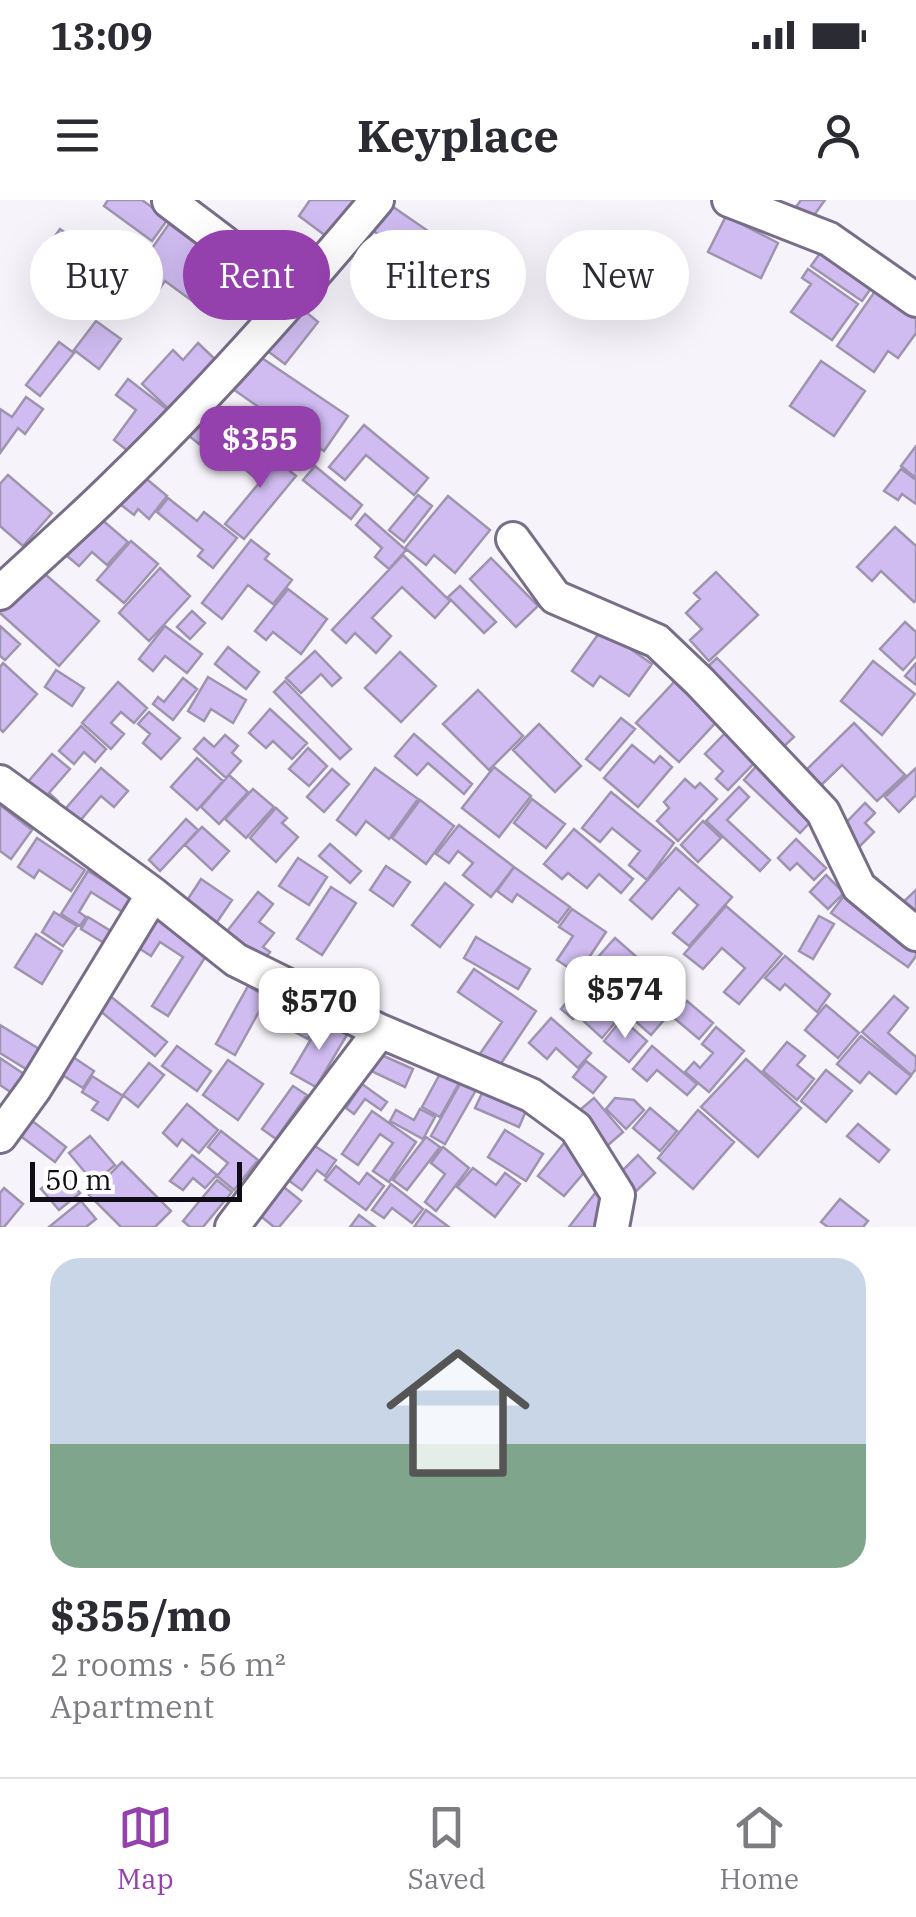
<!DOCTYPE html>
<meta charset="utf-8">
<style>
body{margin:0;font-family:"IBM Plex Serif",serif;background:#f2f2f3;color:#2b2b33;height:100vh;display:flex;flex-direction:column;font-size:38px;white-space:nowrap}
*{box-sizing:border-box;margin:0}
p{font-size:32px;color:#7c7c81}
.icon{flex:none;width:55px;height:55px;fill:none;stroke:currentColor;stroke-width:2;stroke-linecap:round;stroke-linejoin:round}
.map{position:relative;height:1027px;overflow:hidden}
.sheet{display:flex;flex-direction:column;background:#fff;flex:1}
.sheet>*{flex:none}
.banner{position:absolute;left:30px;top:30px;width:858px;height:90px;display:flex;gap:20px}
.scale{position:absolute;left:30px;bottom:25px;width:212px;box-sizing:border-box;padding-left:10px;border:5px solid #110d16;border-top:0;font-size:28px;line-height:35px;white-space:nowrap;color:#110d16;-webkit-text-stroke:8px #fff;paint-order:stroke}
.price{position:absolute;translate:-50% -85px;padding:0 22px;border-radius:20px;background:#fff;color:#222;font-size:32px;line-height:65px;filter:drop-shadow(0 2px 5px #0008)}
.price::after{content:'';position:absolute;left:50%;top:60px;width:30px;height:22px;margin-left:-15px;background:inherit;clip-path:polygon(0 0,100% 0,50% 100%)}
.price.on{background:#9440ad;color:#fff}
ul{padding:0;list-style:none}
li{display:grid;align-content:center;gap:20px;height:530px;padding:0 50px}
li span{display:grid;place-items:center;height:310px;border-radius:30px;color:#555}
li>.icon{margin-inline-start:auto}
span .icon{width:180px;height:180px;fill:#fffc;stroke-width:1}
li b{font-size:42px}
.pill{padding:0 35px;border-radius:45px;background:#fff;box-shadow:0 10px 40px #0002;font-size:35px;line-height:90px}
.pill.on{background:#9440ad;color:#fff}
.status{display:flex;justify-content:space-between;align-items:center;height:70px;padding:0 50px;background:#fff;direction:ltr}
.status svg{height:28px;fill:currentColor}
header{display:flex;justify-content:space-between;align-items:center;height:130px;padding:0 50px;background:#fff;font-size:45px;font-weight:700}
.tabs{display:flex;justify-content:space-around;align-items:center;height:140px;border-top:2px solid #e1e1e2;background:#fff;font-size:28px;color:#7c7c81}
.tabs a{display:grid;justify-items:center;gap:5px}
.tabs .on{color:#9440ad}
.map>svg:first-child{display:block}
</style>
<div class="status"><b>13:09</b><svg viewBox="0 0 49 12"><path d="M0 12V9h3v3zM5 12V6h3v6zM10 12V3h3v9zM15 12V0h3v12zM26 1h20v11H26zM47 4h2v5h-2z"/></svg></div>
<header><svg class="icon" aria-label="menu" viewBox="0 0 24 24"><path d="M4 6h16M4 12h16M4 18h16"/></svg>Keyplace<svg class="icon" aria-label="person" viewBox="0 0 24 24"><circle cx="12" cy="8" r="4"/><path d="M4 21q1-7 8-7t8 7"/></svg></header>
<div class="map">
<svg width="916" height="1027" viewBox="0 0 916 1027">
<rect width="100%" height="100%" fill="#f6f4fa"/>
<path fill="#d0bcf1" stroke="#9e94af" stroke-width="2.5" d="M108 0H142L168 19 152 41 104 6Z
M310 0H365L334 42 299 16Z
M801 0H825L804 29 788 18Z
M386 2 441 40 422 66 368 27Z
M726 16 778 43 761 78 708 52Z
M169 24 233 70 215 96 205 89 195 103 165 81 160 88 136 71Z
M60 29 116 68 93 100 37 61Z
M823 49 874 84 862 101 811 66Z
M808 69 858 104 832 140 791 112 811 84 802 78Z
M878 87 916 113V133L898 158 888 151 874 172 837 146Z
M295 103 318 122 285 164 261 146Z
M96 121 121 139 99 169 74 150Z
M59 142 74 153 40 196 26 185Z
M198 143 219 163 173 213 142 184 173 150 183 160Z
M253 152 348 216 324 251 307 240 291 263 252 236 267 213 230 187Z
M821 161 865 191 834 236 790 206Z
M128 179 168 210 133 255 114 240 136 210 116 195Z
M26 197 43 209 25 234 18 228 0 253V209L12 217Z
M211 207 255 244 243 259 209 231 199 244 188 235Z
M364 225 428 278 414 295 366 255 345 280 329 267Z
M259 246 296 276 244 339 225 324 260 282 241 266Z
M916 246V278L901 266Z
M315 266 362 305 351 319 303 280Z
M901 269 916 280V304L902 294 898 300 884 291Z
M8 275 52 313 23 346 0 326V284Z
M143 276 167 296 149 319 138 309 134 315 120 304Z
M418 295 432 306 404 342 389 330Z
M448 296 490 330 455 373 434 355 426 365 405 348Z
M168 298 197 321 204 312 237 338 213 368 198 356 203 350 157 312Z
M365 314 406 350 389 369 375 357 382 348 356 325Z
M100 318 128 342 107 365 92 352 79 366 67 356Z
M895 327 916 346V400L914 402 881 371 872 381 857 367Z
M251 340 269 354 265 359 292 380 273 404 248 385 222 419 202 403Z
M131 341 158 364 124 403 97 380Z
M403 355 450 401 435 418 402 387 372 418 391 436 376 453 355 433 346 443 332 430Z
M491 358 538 406 516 427 470 379Z
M38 368 99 421 59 466 0 413V410Z
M160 368 190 396 149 441 119 413Z
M716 372 758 415 709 461 690 440 702 429 686 413 700 399 694 393Z
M460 386 496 422 484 433 448 397Z
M288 389 327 419 301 454 273 432 266 440 255 431Z
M192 411 205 423 190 439 177 427Z
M905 422 916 432V456L903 470 880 449Z
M0 426 20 444 5 460 0 456Z
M165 426 202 454 187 473 165 456 153 471 139 459Z
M602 429 652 464 629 496 600 476 593 486 572 471Z
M228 447 259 472 246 489 215 464Z
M315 451 341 478 332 486 321 474 301 493 286 478Z
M400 452 436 486 401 522 365 488Z
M717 458 794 537 780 550 703 471Z
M873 461 915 494 882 535 841 501Z
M3 463 37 494 3 532 0 529V467Z
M916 463V485L905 476Z
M56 470 84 488 72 506 45 487Z
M208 477 246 500 233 523 211 509 204 521 188 511Z
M183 478 197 489 173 520 153 504 158 497 164 502Z
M676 480 719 519 679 562 636 523Z
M285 481 351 549 340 559 274 492Z
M118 482 147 508 134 523 121 512 111 523 124 534 111 549 82 523Z
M478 490 523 536 489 570 443 524Z
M270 509 307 543 292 559 273 541 266 548 249 533Z
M149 512 180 538 161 559 143 543 150 534 138 524Z
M621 518 635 529 600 570 586 559Z
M854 523 905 575 877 601 842 565 812 594 797 579Z
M539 524 581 566 555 592 513 550Z
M81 526 106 549 95 562 84 552 74 564 59 551Z
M731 527 761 556 728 590 716 579 723 571 705 554Z
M414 534 472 584 464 594 428 563 417 575 395 556Z
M225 535 238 546 232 553 241 561 226 578 194 549 204 538 214 547Z
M632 545 654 563 660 556 672 567 638 607 604 578Z
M308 548 327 566 309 586 289 569Z
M52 554 70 569 49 593 58 601 47 614 20 591Z
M197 558 223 581 197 610 171 587Z
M760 562 817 615 800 633 744 580Z
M494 567 531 596 499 637 462 608Z
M101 568 128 591 114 607 101 596 74 628 59 616Z
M375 568 418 599 389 639 366 621 356 635 337 620Z
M916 568V595L899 612 885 597Z
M332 569 349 584 324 612 307 597Z
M229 575 248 592 219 624 201 607Z
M685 579 695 588 700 583 717 599 678 641 657 621 669 608 664 602Z
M739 587 749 597 727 620 770 660 760 671 706 621Z
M253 589 274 607 246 638 225 619Z
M611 592 674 643 647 680 629 665 640 651 612 628 600 642 582 628Z
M532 599 565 624 546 648 514 623Z
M420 600 454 626 426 664 392 638Z
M865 603 875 613 865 623 874 632 858 648 839 630Z
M0 605 32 630 11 659 0 651Z
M276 608 287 618 282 623 298 637 276 662 250 638Z
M186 619 198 630 160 671 149 660Z
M703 621 721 638 698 662 681 645Z
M459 625 514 667 491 697 463 675 473 663 458 651 449 663 436 654Z
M202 627 229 651 212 670 185 645Z
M574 629 633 679 621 693 599 674 587 688 568 673 562 679 544 664Z
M37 638 85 670 71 691 39 670 34 678 18 667Z
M796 639 826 668 814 680 797 663 790 670 778 658Z
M330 644 361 671 350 683 319 656Z
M676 648 732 697 689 746 673 733 698 705 679 688 652 719 630 700Z
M298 658 327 677 309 705 279 686Z
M386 666 410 682 393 706 370 690Z
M514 667 570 707 558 723 517 694 512 702 497 691Z
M88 671 141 704 132 718 91 692 79 712 86 717 80 726 61 714Z
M826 675 844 693 828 709 810 692Z
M201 679 232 700 217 722 186 702Z
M445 683 473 705 440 747 412 725Z
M331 687 356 703 322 755 297 739Z
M916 690V728L897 708Z
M258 692 273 704 259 722 274 733 263 747 270 752 260 764 224 735Z
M843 697 916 748V756L908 767 831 713Z
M726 706 782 754 739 804 724 792 745 768 722 748 703 769 684 754Z
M572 709 606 732 578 774 557 760 573 736 559 727Z
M54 712 77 726 63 746 42 732Z
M155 713 211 748 168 816 152 806 183 757 160 742 151 756 134 745Z
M819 716 834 724 813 759 799 751Z
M88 717 119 736 105 758 97 753 104 743 81 729Z
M36 734 62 751 42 784 15 767Z
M476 737 530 769 518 789 464 758Z
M615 738 647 766 633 782 623 773 612 786 589 767Z
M785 756 830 794 817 812 785 784 780 790 765 778Z
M474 769 536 811 494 874 475 861 502 822 458 792Z
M649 769 683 798 651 835 617 805Z
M581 785 619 818 602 838 577 815 573 819 561 809Z
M248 786 267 797 235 855 216 844Z
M104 791 167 842 155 856 93 805Z
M274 796 318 820 308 839 263 815Z
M894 796 908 808 888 833 916 857V869L911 875 862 832Z
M687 801 713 823 699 839 673 817Z
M826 805 859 833 838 858 805 830Z
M551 818 591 853 578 868 556 848 547 859 529 843Z
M323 819 348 833 316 887 291 873Z
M622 819 647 841 629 862 604 841Z
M0 825 44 852 31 872 0 853Z
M716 827 744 851 709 892 685 872 694 862 700 868 713 853 702 844Z
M861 836 911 876 896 894 869 872 860 883 837 864Z
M787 842 805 856 797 865 814 879 797 900 763 871Z
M177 846 211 871 197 891 162 866Z
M652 846 697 884 687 895 657 870 647 881 633 869Z
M61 849 94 871 83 888 64 876 47 901 34 892Z
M377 853 413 869 405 887 369 870Z
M0 858 24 874 12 893 0 885Z
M746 859 801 908 758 957 701 907Z
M228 860 263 884 238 920 203 895Z
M586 861 606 877 593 893 573 877Z
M149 863 164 875 138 907 123 895Z
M826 870 852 891 826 922 801 901Z
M441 872 459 883 440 917 422 907Z
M465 875 480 883 445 944 431 936Z
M92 876 123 896 108 920 92 910 98 902 82 892Z
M362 884 387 902 381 910 365 899 354 914 346 908Z
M486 885 529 904 519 927 475 908Z
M293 886 307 895 276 939 262 929Z
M594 898 623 932 600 952 592 924 580 910Z
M615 898 634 900 644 910 626 929 606 909Z
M187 904 218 930 199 953 182 939 177 946 163 933Z
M650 908 677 931 660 951 633 928Z
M420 909 435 917 423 939 390 921 396 910 414 920Z
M698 910 734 942 693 989 658 958Z
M372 911 416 942 389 982 373 971 393 943 380 934 358 965 342 954Z
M22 913 66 947 55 962 10 928Z
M858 924 889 950 879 962 847 936Z
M505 930 543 954 526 981 488 957Z
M221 931 258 960 234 990 217 976 228 963 208 947Z
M572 933 594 961 564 996 538 976Z
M90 936 115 965 94 983 69 953Z
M426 937 440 947 407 990 393 980Z
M312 944 336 960 325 976 317 970 302 990 288 980Z
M443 947 469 968 436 1011 425 1002 445 974 431 963Z
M192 955 217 975 205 988 193 978 183 990 170 981Z
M638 955 655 973 629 998 612 981Z
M122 962 171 1011 155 1027H121L89 995Z
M336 966 359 984 367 973 384 986 366 1010 325 980Z
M473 968 496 985 505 973 520 984 495 1017 457 987Z
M62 972 80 993 59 1010 41 989Z
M217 980 232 992 203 1027H190L183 1021Z
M280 984 301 1001 279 1027H274L257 1013Z
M391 984 423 1009 412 1023 392 1008 384 1018 372 1010Z
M4 988 23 1004 4 1027H0V993Z
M596 992 614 1006 598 1027H569Z
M840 999 868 1021 863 1027H828L821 1022Z
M81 1001 96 1019 86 1027H49Z
M426 1010 449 1027H414Z
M359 1015 375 1027H350Z"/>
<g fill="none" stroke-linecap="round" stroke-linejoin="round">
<defs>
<path id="minor" d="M729 0 829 39 916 100
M169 1 296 97
M513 339 555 397 657 441 700 482 823 612 859 687 916 734
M0 393C39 356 80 321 118 283 210 194 295 98 377 0
M0 582 153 694 236 760 380 831 531 895 576 928 618 995 612 1027
M0 936 35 888 153 694
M232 1027 380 831"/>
</defs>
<use href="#minor" stroke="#786e88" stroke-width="38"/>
<use href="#minor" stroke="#fff" stroke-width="32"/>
</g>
</svg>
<div class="scale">50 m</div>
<b class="price on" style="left:260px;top:291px">$355</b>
<b class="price" style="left:625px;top:841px">$574</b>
<b class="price" style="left:319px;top:853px">$570</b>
<div class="banner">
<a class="pill">Buy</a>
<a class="pill on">Rent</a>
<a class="pill">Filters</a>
<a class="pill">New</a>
</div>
</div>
<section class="sheet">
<ul>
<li><span style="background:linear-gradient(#c9d6e8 60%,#7fa58c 0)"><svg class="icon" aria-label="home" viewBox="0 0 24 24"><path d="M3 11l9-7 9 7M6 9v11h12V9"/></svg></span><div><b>$355/mo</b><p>2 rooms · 56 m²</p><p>Apartment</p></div></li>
</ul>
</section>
<nav class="tabs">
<a class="on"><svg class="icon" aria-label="map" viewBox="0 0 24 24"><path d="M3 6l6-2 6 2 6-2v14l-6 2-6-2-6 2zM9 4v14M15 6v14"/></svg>Map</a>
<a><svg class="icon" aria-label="saved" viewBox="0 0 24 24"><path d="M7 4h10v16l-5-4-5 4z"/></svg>Saved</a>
<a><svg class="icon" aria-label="home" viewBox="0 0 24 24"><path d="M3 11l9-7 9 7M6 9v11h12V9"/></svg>Home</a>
</nav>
